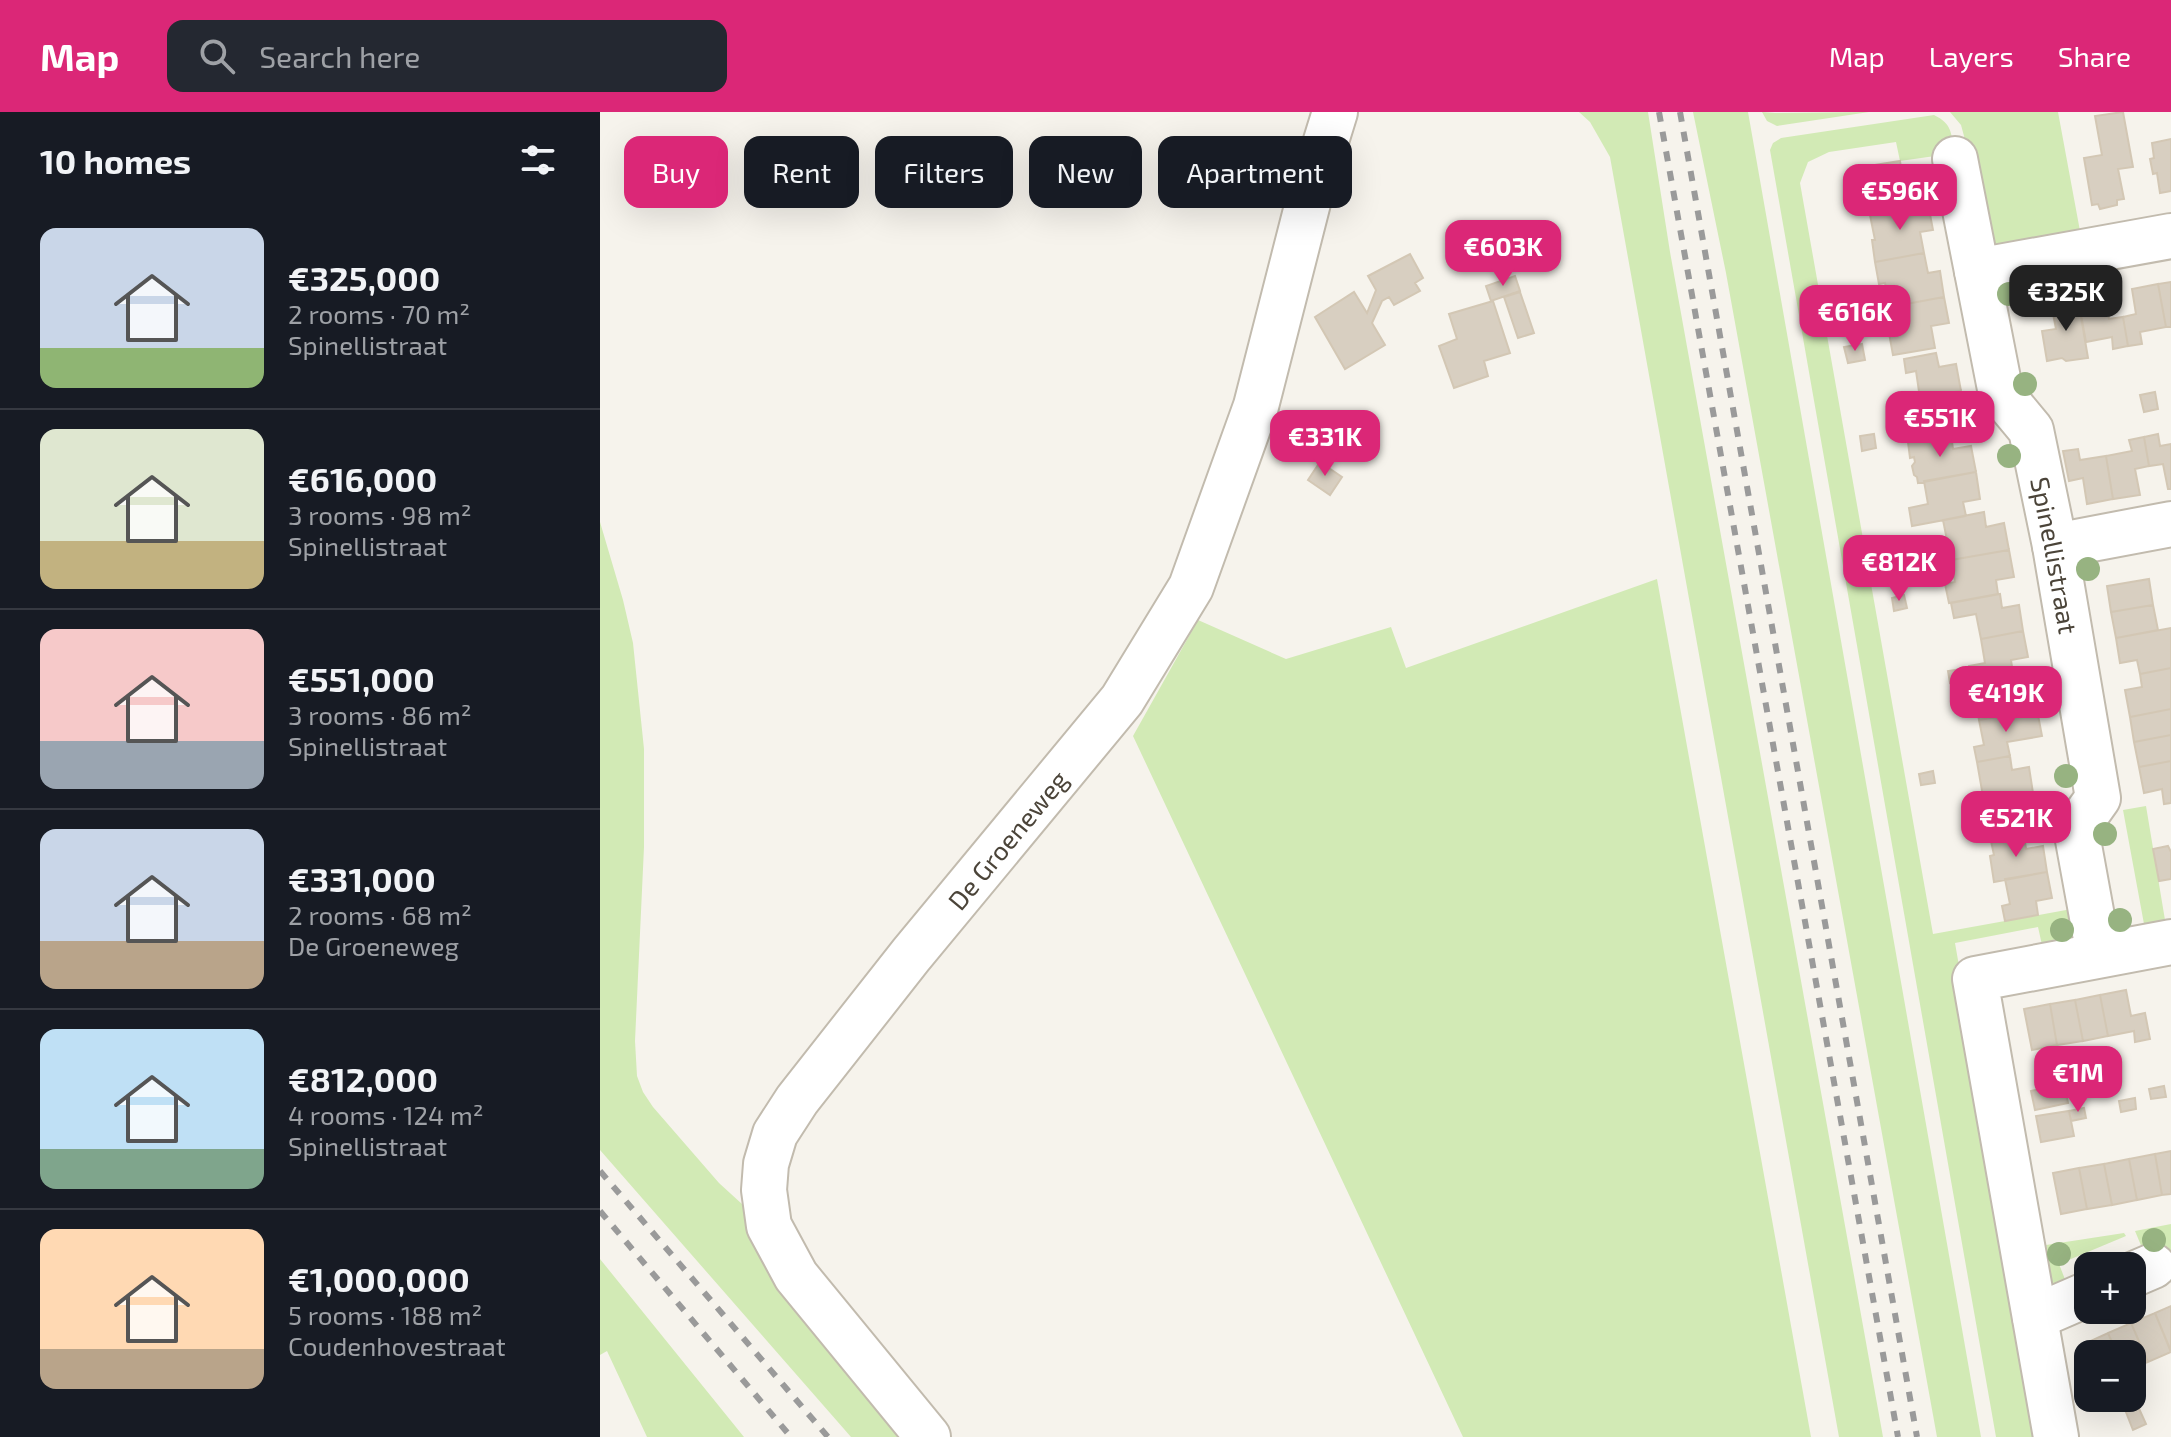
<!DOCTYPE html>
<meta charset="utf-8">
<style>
body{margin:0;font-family:"Exo 2",sans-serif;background:#242831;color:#f1f3f6;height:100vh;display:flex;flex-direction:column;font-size:30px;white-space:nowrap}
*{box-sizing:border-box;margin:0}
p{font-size:26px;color:#9ea1a6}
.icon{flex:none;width:44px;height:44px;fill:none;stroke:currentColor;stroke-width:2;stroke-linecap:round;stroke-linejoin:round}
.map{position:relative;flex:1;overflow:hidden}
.details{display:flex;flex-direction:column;background:#171b24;width:600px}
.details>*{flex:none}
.banner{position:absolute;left:24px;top:24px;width:760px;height:72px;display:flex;gap:16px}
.buttons{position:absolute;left:1474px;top:1140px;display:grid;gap:16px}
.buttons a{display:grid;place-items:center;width:72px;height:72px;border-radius:16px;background:#171b24;box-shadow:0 8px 32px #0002;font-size:40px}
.price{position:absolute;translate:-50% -68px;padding:0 18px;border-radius:16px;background:#db2777;color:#fff;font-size:26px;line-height:52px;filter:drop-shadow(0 2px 4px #0008)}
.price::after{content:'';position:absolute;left:50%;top:48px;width:24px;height:18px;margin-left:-12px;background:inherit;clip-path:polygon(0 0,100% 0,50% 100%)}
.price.on{background:#222;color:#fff}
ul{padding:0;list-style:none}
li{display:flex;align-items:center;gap:24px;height:200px;padding:0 40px}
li+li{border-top:2px solid #363941}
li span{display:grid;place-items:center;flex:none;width:224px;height:160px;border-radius:16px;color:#555}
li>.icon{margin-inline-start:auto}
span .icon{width:96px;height:96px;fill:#fffc;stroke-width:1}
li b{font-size:34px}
h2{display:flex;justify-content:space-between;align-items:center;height:96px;padding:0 40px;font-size:34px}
.pill{padding:0 28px;border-radius:16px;background:#171b24;box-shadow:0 8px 32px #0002;font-size:28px;line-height:72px}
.pill.on{background:#db2777;color:#fff}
header{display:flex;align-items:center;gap:48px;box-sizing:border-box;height:112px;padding:0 40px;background:#db2777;color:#fff}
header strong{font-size:38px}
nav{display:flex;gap:44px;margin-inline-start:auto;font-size:28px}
.search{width:560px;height:72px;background:#242831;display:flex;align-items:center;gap:20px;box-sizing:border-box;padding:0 28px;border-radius:16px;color:#9ea1a6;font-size:30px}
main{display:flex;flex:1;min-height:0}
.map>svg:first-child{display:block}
</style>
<header>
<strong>Map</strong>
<div class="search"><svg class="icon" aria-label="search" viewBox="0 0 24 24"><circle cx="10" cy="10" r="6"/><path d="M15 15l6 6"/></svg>Search here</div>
<nav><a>Map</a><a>Layers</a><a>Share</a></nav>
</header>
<main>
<section class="details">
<h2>10 homes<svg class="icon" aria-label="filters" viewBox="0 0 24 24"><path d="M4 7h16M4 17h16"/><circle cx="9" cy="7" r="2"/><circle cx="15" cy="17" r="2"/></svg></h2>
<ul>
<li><span style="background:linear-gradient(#c9d6e8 75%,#8fb573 0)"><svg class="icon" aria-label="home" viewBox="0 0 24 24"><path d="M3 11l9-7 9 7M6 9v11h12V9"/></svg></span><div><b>€325,000</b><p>2 rooms · 70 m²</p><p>Spinellistraat</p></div></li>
<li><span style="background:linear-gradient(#dfe7d0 70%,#c2b280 0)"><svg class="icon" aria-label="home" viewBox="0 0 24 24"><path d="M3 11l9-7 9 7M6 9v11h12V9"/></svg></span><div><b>€616,000</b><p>3 rooms · 98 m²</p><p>Spinellistraat</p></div></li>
<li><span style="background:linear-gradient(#f6c9c9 70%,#9aa5b1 0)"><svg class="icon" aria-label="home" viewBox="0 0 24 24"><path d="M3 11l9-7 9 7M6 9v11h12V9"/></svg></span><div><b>€551,000</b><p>3 rooms · 86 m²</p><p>Spinellistraat</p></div></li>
<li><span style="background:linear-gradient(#c9d6e8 70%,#b9a48a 0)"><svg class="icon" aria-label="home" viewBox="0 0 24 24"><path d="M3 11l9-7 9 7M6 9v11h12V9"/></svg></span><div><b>€331,000</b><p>2 rooms · 68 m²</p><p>De Groeneweg</p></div></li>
<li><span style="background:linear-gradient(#bfe0f5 75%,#7fa58c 0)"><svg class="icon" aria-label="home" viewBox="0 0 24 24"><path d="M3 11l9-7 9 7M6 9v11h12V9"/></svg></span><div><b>€812,000</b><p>4 rooms · 124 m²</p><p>Spinellistraat</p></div></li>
<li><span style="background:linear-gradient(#ffd9b3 75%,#b9a48a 0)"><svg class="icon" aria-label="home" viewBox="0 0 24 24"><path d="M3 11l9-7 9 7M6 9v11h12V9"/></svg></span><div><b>€1,000,000</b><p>5 rooms · 188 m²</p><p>Coudenhovestraat</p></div></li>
</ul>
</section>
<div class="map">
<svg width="1571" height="1325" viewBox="0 0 1571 1325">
<rect width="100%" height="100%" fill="#f6f3ec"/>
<path fill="#d2eab5" d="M979 0H1048L1070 140 1283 1325H1239L1010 45 990 10Z
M1093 0H1148L1381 1325H1337L1126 161Z
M1162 0 1175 1 1269 0 1177 14 1167 9Z
M1350 0H1458L1480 119 1383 136 1364 24 1361 13Z
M1334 3C1352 12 1351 20 1354 38L1342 43 1300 49 1296 30 1229 40 1208 50 1200 71 1333 822 1477 796 1480 824 1444 842 1438 815 1355 831 1441 1325H1396L1170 38 1173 31 1181 26Z
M0 410 23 488 33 531 44 637V735L35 929 37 964 43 980 53 995 119 1071 154 1103 318 1325H251L0 1038Z
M1057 467 1211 1325H863L533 624 598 508 686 547 791 515 806 556Z
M1546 694 1565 808 1544 812 1523 698Z
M1571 1112V1164L1545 1143 1535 1119Z
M1524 1121 1526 1124 1459 1152 1468 1175 1454 1182 1446 1133Z
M0 1147 144 1325H47L7 1239 0 1243Z"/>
<path fill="#d8cfc1" stroke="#d3c7b4" stroke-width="2" d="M1523 0 1533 55 1518 57 1524 87 1517 88V93L1500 97 1498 92 1492 93 1484 46 1502 43 1495 4Z
M1571 27V79L1560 81 1557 61 1553 62 1550 47 1554 46 1552 31Z
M1300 49 1303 70 1323 66 1328 92 1270 103 1262 55Z
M1328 92 1333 118 1320 120 1324 141 1275 150 1272 128H1275L1270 103Z
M1324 141 1328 161 1340 159 1344 185 1290 195 1285 171 1279 172 1275 150Z
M810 142 823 166 815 171 820 179 794 193 789 185 782 189 772 211 785 233 745 257 715 205 754 180 767 201 776 178 768 164Z
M915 164 920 179 891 189 886 174Z
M1571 170V215H1566L1558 172Z
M1558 172 1566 215 1540 220 1542 232 1528 234 1523 205 1536 202 1532 177Z
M920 180 934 221 918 226 904 185Z
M1504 182 1509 207 1523 205 1528 234 1513 237 1512 225 1486 230 1478 187Z
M1344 185 1349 211 1331 214 1335 236 1293 243 1289 221 1294 220 1290 195Z
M1478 187 1488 246 1466 249 1462 246 1447 249 1442 219 1456 217 1451 191Z
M893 189 910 241 884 249 888 264 854 276 839 234 857 227 849 202Z
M1262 232 1265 248 1248 251 1244 235Z
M1336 241 1339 255 1356 252 1361 279 1320 286 1316 259 1306 261 1304 247Z
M1361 279 1366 305 1348 308 1351 323 1308 330 1305 316 1311 315 1305 311 1302 295 1306 288Z
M1555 280 1558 297 1544 300 1540 283Z
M1274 322 1276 336 1262 339 1260 324Z
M1558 322 1560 334 1571 332V377H1568L1563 352 1549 354 1544 325Z
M1351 323 1353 337 1371 334 1376 360 1318 371 1317 365 1314 363 1312 354 1315 350 1314 345 1310 346 1308 330Z
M1544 325 1549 354 1535 357 1540 383 1513 387 1506 344 1532 339 1529 328Z
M1478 337 1480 348 1506 344 1513 387 1487 392 1483 366 1469 369 1463 339Z
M720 350 742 365 730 383 708 368Z
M1376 360 1380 387 1363 390 1366 404 1312 414 1309 396 1328 392 1324 369Z
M1384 400 1386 415 1404 411 1409 438 1351 448 1343 408Z
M1409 438 1414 465 1396 468 1398 482 1349 491 1345 472 1355 470 1351 448Z
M1549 467 1553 493 1511 500 1507 474Z
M1400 482 1402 496 1419 493 1423 519 1381 527 1376 502 1354 506 1351 491Z
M1304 483 1307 496 1294 499 1292 486Z
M1553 493 1558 518 1516 526 1511 500Z
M1571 516V556L1540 562 1537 548 1520 551 1516 526Z
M1423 519 1428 545 1411 548 1413 562 1372 569 1369 554 1385 551 1381 527Z
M1571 556V597L1530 605 1525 578 1542 575 1540 562Z
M1362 557 1364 569 1350 571 1348 559Z
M1413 562 1416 575 1433 572 1437 598 1379 608 1375 584 1369 585 1367 570Z
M1571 597V623L1534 630 1530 605Z
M1437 598 1442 624 1407 630 1410 644 1377 650 1374 635 1384 633 1379 608Z
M1571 623V649L1539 655 1534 630Z
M1410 644 1412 658 1429 655 1433 681 1384 690 1377 650Z
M1571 649V691L1564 692 1562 677 1544 681 1539 655Z
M1333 659 1335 671 1321 673 1319 662Z
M1433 681 1438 707 1421 710 1424 723 1391 729 1384 690Z
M1424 723 1426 737 1443 734 1447 760 1394 770 1390 744 1394 743 1391 729Z
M1568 734 1571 740V767L1559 769 1553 737Z
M1447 760 1452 786 1436 789 1438 803 1405 809 1402 794 1410 792 1405 767Z
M1526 878 1531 904 1545 901 1550 927 1535 930 1534 919 1508 924 1500 883Z
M1500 883 1508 924 1483 929 1475 888Z
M1475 888 1483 929 1457 933 1450 892Z
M1450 892 1457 933 1432 938 1424 897Z
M1464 972 1468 991 1435 998 1431 979Z
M1564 974 1566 985 1551 987 1549 977Z
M1535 986 1536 997 1521 1000 1519 989Z
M1484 996 1486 1006 1471 1009 1469 999Z
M1469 999 1474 1024 1441 1030 1436 1004Z
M1571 1039V1082L1562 1083 1555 1042Z
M1555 1042 1562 1083 1537 1088 1529 1047Z
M1529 1047 1537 1088 1512 1093 1504 1052Z
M1504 1052 1512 1093 1487 1097 1479 1056Z
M1479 1056 1487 1097 1461 1102 1453 1061Z
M1571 1194V1239L1555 1201Z
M1555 1201 1571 1240 1548 1250 1531 1211Z
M1531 1211 1548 1250 1532 1256V1242H1517L1508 1221Z
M1508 1221 1517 1242H1488L1484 1232Z
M1536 1290 1546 1312 1533 1318 1524 1295Z"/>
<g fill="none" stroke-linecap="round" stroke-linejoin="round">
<defs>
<g id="minor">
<path id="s1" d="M1355 47 1401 282 1431 318 1455 434 1498 686 1476 717 1499 843"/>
<path d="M1377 159 1571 124"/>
<path d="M1455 434 1571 412"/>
<path d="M1532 1163 1553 1154"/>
<path d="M1435 1205 1488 1182"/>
<path id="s2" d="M328 1325 196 1164 169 1114 164 1078 166 1052 175 1022 197 988 311 843 522 588 591 475 656 294 713 71 735 0"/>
<path d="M1456 1325 1375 867 1571 830"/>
</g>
</defs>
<use href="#minor" stroke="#c2bbae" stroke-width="48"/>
<use href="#minor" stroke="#fff" stroke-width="44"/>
<path stroke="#9a9a9a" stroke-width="6" stroke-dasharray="10 10" stroke-linecap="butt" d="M1059 0 1298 1325
M1080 0 1317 1325
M0 1059 228 1325
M0 1099 191 1325"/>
</g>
<g fill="#97b381">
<circle cx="1409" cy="182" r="12"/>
<circle cx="1425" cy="272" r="12"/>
<circle cx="1409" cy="344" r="12"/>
<circle cx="1488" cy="457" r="12"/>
<circle cx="1466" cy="664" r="12"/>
<circle cx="1505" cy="722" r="12"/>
<circle cx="1520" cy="808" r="12"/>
<circle cx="1462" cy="818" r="12"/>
<circle cx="1554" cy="1128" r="12"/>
<circle cx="1459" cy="1142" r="12"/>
</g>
<g text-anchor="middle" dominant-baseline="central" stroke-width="6" stroke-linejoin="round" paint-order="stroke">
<g font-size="26" fill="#4b4439" stroke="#fff">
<text stroke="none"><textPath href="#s1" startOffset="414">Spinellistraat</textPath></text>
<text stroke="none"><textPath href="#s2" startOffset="734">De Groeneweg</textPath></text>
</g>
</g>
</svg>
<div class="buttons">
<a>+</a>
<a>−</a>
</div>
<b class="price" style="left:1300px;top:120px">€596K</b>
<b class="price" style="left:903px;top:176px">€603K</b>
<b class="price on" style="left:1466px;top:221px">€325K</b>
<b class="price" style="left:1255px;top:241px">€616K</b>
<b class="price" style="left:1340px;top:347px">€551K</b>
<b class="price" style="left:725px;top:366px">€331K</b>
<b class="price" style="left:1299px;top:491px">€812K</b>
<b class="price" style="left:1406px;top:622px">€419K</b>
<b class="price" style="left:1416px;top:747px">€521K</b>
<b class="price" style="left:1478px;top:1002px">€1M</b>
<div class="banner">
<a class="pill on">Buy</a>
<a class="pill">Rent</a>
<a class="pill">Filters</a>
<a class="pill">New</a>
<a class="pill">Apartment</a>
</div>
</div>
</main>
